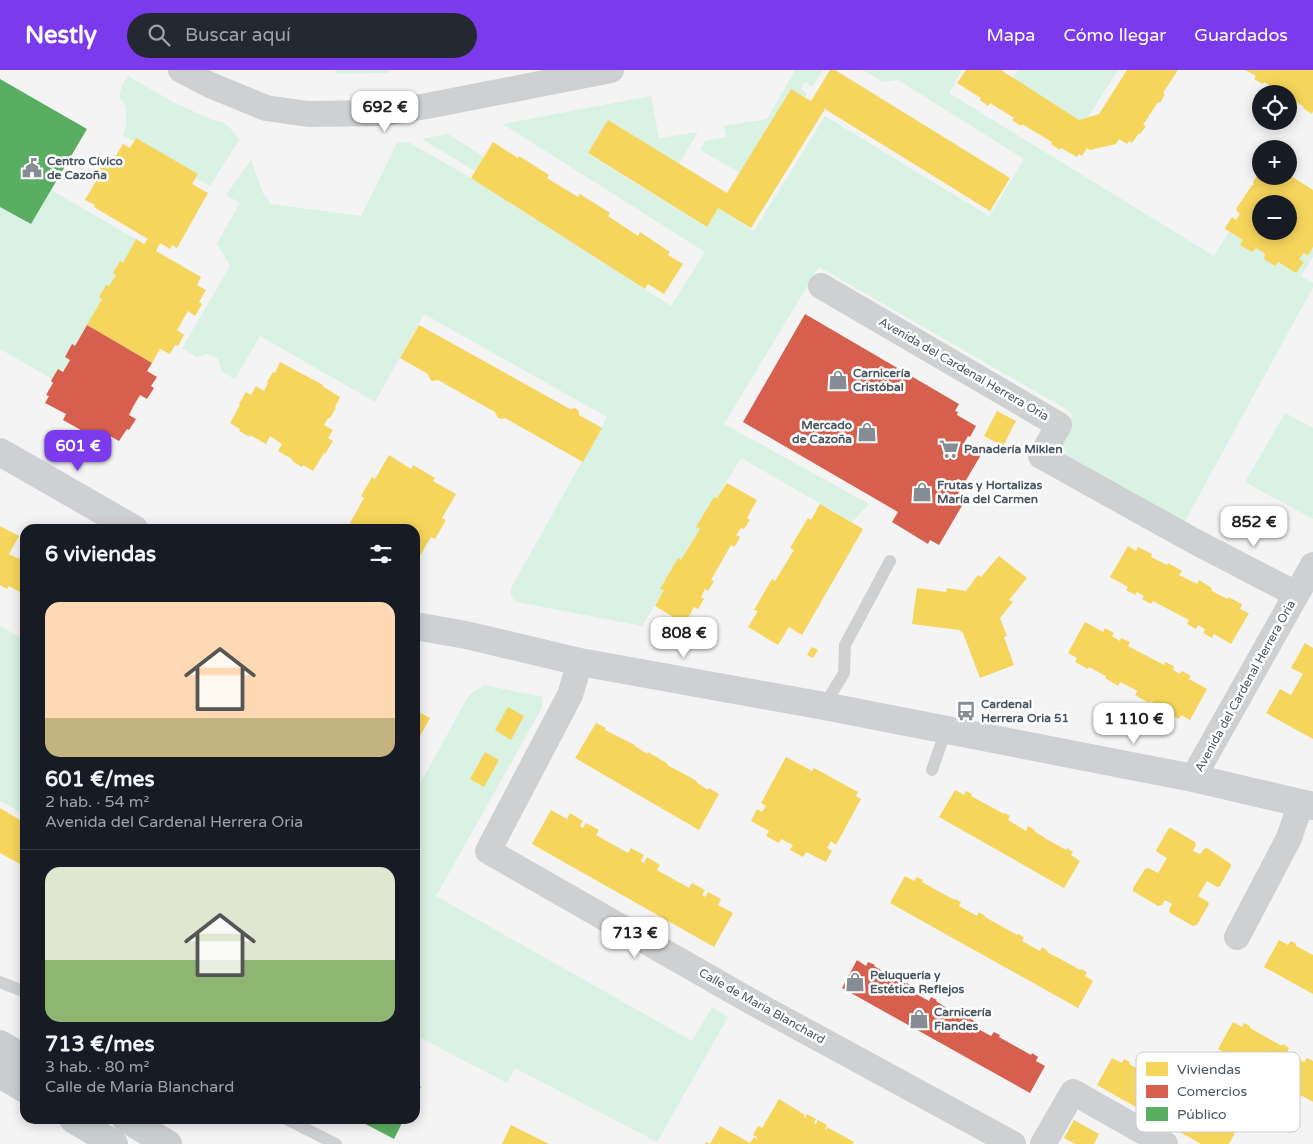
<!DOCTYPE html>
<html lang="es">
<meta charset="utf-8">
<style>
body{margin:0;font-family:"Varela Round",sans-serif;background:#242831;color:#f1f3f6;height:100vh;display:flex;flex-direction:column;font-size:19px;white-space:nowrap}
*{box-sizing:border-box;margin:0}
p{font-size:16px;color:#9ea1a6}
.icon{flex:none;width:28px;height:28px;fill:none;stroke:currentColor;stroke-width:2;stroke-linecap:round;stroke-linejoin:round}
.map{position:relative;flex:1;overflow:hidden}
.details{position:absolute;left:20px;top:454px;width:400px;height:600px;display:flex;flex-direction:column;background:#171b24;border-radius:15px;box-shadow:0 2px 12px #0003}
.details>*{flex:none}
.fabs{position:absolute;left:1252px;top:15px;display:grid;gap:10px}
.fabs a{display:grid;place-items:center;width:45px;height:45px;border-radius:50%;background:#171b24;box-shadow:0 2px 12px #0003;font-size:25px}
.price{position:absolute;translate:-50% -42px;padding:0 11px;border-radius:10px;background:#fff;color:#222;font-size:16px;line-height:32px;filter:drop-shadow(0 1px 2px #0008)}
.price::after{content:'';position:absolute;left:50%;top:30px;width:15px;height:11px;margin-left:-8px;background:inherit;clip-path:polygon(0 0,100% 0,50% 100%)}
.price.current{background:#7c3aed;color:#fff}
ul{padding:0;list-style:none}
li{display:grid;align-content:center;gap:10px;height:265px;padding:0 25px}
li+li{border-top:1px solid #363941}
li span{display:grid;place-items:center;height:155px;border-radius:15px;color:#555}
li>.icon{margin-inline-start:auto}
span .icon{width:90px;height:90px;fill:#fffc;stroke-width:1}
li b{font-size:21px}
h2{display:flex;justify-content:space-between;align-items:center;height:60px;padding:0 25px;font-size:21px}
header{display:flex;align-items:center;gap:30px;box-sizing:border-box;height:70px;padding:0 25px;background:#7c3aed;color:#fff}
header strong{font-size:24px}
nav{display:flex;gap:28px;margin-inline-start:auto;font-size:18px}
.search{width:350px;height:45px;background:#242831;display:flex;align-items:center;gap:12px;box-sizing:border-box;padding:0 18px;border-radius:28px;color:#9ea1a6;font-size:19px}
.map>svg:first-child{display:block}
</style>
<header>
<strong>Nestly</strong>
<div class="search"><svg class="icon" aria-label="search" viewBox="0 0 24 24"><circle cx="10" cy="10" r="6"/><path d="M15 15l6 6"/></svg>Buscar aquí</div>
<nav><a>Mapa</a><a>Cómo llegar</a><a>Guardados</a></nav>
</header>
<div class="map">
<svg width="1313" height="1074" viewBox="0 0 1313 1074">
<rect width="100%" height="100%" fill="#f4f4f4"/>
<path fill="#d9f2e3" d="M336 0H392L387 3 335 4Z
M795 0H823L812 17 807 13H803L801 18 807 24 805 27 791 19 740 103 700 80 705 71 726 67 724 56 767 49Z
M863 0H958L961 2 949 23 1214 186 1229 162 1243 170 1241 175 1252 182 1256 178 1265 184 1263 187 1264 189 1275 196 1278 192 1296 203 1304 192 1299 189 1304 183 1309 184 1313 177V187L1301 206 1313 213V217L1184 453 1055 379 1073 343 819 197 724 354 869 434 852 452 741 388 717 428 714 427 696 457 700 459 681 490 678 488 661 519 664 520 642 556 517 532C511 528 510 525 511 518L607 347 424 244 375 332 260 266 235 309 222 302 218 289 208 284 196 287 182 278 230 196 217 173 240 133 226 125 251 90 263 123 271 134 361 146 397 73 408 72 471 108 671 236 705 182 503 54 651 26 659 68 698 62 679 94 608 50 588 84 706 157 718 138 754 161 825 46 989 146 1024 89 898 10 883 12Z
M1018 0H1118L1088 47 1079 50 1013 8Z
M128 6 175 33 213 50 224 53 232 60 239 70 210 116 196 108 198 104 123 66 126 55V37L119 27 122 15Z
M448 64 484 87 475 101 422 69Z
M51 120 136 169 123 193 120 191 113 203 116 205 109 216 106 215 99 227 102 229 75 276 72 275 65 286 70 290 63 302 58 299 52 309 0 279V137L31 154Z
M1285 343 1313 358V449L1245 412Z
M0 556 25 570V745L0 731Z
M484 615 542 627V638L436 826 692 971 712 937 728 947 657 1072 515 998 507 1013 415 965V723L469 625Z"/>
<path fill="#f6d55c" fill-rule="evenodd" d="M830 0H835L1010 108 990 141 825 39 751 158 718 138 707 157 588 83 608 50 727 123 791 19 811 31Z
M966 0H1001L1079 50 1099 44 1127 0H1178L1163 23 1165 24 1160 33 1158 32 1143 55 1146 56 1140 64 1139 63 1132 73 1129 71 1127 74 1119 69 1116 74 1090 80 1087 78 1082 86 1079 84 1077 87 1061 78 1060 80 1051 74 1052 72 1022 54 1021 56 1012 50 1014 48 990 33 988 36 980 30 981 28 957 13Z
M1245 0H1313V41L1312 44 1303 38 1304 37 1289 27V24H1283L1264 12 1263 14 1254 9 1256 6Z
M136 68 198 104 192 114 208 123 177 178 172 175 170 179 160 173 156 181 201 207 197 215 206 220 199 232 202 234 195 246 188 241 177 260 184 265 178 276 175 275 170 284 160 279 152 293 87 255 102 229 99 227 106 215 109 216 116 205 113 203 120 191 123 193 136 169 144 174 148 169 94 137 95 135 85 130 96 111 93 110 102 95 108 99 123 74 130 78Z
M493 72 518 88 519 86 549 105 547 108 578 127 580 124 610 143 608 146 638 166 640 162 670 182 668 185 683 194 664 224 648 214 645 219 471 108Z
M1261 99V106H1280L1288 111 1291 106 1313 120V177L1309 184 1307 185 1304 183 1299 189 1304 192 1296 203 1278 192 1275 196 1264 189 1265 184 1256 178 1252 182 1240 175 1243 170 1225 159V158L1232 147 1236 150 1240 144 1237 141 1236 139 1252 115H1254L1253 112ZM1261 134H1289V161H1261Z
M419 255 570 339 575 338 577 339 579 342V345L602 358 583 392 505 348 502 349 498 348 495 342 438 310 432 311 430 309 428 304 400 288Z
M280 292 323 315 322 316 340 327 335 337 336 338 330 348H328L324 355 333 360 328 368 333 371 325 384 324 383 313 401 303 395 302 397 292 391V389L278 381 282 374 270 366 266 374 250 365V367L239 361 240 359 230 353 240 335 239 334 246 322 251 325 256 316 264 321 268 313 267 312 273 302 275 303Z
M997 341 1016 351 1003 376 984 366Z
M389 385 411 399 413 395 435 408 433 411 456 424 442 448 446 450 435 469 431 467 417 491 415 490V459H361L350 453 364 428 361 426 372 407 375 409Z
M727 413 757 430 747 448 750 450 744 459 741 458 736 465 740 467 737 473 734 477 731 475 711 510 714 511 708 521 705 519 701 527 704 529 698 539 694 537 685 554 655 536 664 520 660 519 678 488 681 490 700 459 696 457 714 427 717 428Z
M820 434 863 459 802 565 789 557 778 575 748 557 758 541 754 540 772 509 775 511 794 480 790 478 808 448 811 450Z
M0 456 19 466 9 484 19 489 21 484 25 486V525L9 516 7 519 0 515Z
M1128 476 1136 481 1138 477 1152 484 1151 487 1167 495 1168 493 1182 501 1179 505 1197 514 1199 510 1212 518 1211 520 1219 525 1228 529V527L1242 534 1240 539 1249 543 1231 574 1214 564 1212 568 1203 563 1205 559 1198 555 1196 559 1187 554 1189 550 1153 531 1151 534 1142 529 1144 526 1137 522 1135 525 1126 520 1128 517 1110 507Z
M999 486 1027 508 1009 530 1013 532 1000 548 1007 566 1004 567 1014 595 980 608 963 563 959 560 912 554 917 518 946 522 947 518 966 521 978 505 981 507Z
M1085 552 1103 562 1105 558 1114 563 1112 566 1120 571 1121 568 1130 572 1128 576 1164 595 1165 592 1174 596 1173 600 1180 604 1182 601 1191 606 1189 609 1207 619 1190 650 1181 645 1179 649 1165 641 1166 640 1158 635 1150 631 1149 633 1135 625 1138 621 1120 612 1118 616 1105 608 1106 606 1098 602 1089 597 1088 599 1075 592 1077 588 1068 583Z
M1305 573 1313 578V669L1266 643 1280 619 1291 625 1303 604 1291 598Z
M812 577 818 580 813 588 807 585Z
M508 637 524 646 511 670 495 660Z
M415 640 430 648 415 675Z
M596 653 606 658 605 660 635 675V676L647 684 648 682 668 694 667 695 697 711 696 712 708 720 709 718 719 724 699 760 575 688Z
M485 682 499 690 484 717 470 709Z
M786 687 812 701 814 698 858 722 856 726 861 729 836 775 831 771 827 778 832 781 826 792 806 782 803 787 790 780 793 775 781 769 779 773 766 766 769 761 751 751 757 739 762 742 766 736 761 733Z
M955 720 964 725 966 721 972 724 971 726 1004 744 1005 743 1010 746 1008 750 1026 761 1028 756 1035 760 1034 761 1048 770 1066 780 1067 778 1073 782 1071 785 1080 791 1064 818 939 747Z
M0 738 25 753V797L0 783Z
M551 740 567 749 570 743 583 751 580 756 583 758 586 753 599 760 596 765 628 783 631 778 644 785 641 791 642 792 644 793 647 787 660 795 657 800 689 818 692 813 705 820 702 825 705 827 708 822 721 829 718 835 733 843 714 877 532 774Z
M1169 758H1171L1195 772 1196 775 1193 781 1200 784 1204 779 1207 778 1231 794V796L1220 816 1217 817 1207 811 1198 826 1208 832 1209 834 1197 855 1193 856 1170 843 1169 840 1172 834 1165 830 1162 835 1158 836 1133 821V818L1145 799 1148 798 1158 803 1167 788 1157 782 1156 780Z
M905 806 914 811 917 807 923 810 922 812 938 821 955 830V829L961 832 959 836 977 846 979 842 985 846V847L1017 865 1018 864 1024 867 1022 871 1040 881 1042 877 1048 881 1047 882 1064 891 1080 900 1081 899 1087 902 1085 906 1093 911 1078 938 890 833Z
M1279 870 1288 875 1291 871 1296 874V876L1313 885V924L1264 897Z
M1233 952 1242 957 1244 953 1250 956V958L1282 976 1283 974 1289 978 1287 982 1304 992 1307 988 1313 991V1032L1218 979Z
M1112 988 1122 993 1124 989 1130 992 1129 994 1162 1012V1011L1168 1014 1166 1018 1184 1028 1187 1024 1192 1028 1191 1029 1224 1048 1225 1046 1231 1050 1228 1054 1237 1059 1229 1074H1201L1097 1015Z
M779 1029 805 1045 804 1047 805 1048 807 1044 816 1049 814 1053 816 1054 818 1050 827 1055 825 1059 826 1060 827 1057 854 1072 853 1074H705L706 1072 710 1074 720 1056 750 1073 754 1067 757 1069V1067L753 1065 758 1056 762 1058Z
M1074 1050 1099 1064 1094 1074H1075L1064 1068Z
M511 1055 549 1074H502Z"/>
<path fill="#d6604d" d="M805 244 959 334 955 341 958 342 957 345 976 356 970 367 968 366 964 373 982 383 955 429 963 434 939 475 930 470 928 474 892 452 898 442 743 352Z
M87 255 152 293 147 301 157 307 151 316 154 318 147 329 140 325 134 335 129 345 136 349 129 360 127 359 119 371 110 366 108 369 100 364 97 369 63 350 66 344 45 333 49 326 46 325 53 313 51 311 52 309 58 299 63 302 70 290 65 287 72 274 75 276Z
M857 890 866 896 868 892 875 895 874 896 906 914 907 913 913 917 911 921 929 931 931 927 937 930 936 931 950 940 969 950V948L976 952 973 956 991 966 994 962 1000 965 999 967 1031 985 1032 983 1038 987 1036 991 1045 996 1030 1023 842 918Z"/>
<path fill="#5aae61" d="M0 9 87 59 31 154 0 137Z
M415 1014 421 1017 415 1029Z
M356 1049H404L394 1069Z"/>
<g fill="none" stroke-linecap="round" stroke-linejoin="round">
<path stroke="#ced0d2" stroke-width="12" d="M824 636 844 603 845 575 890 491
M932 700 946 660
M0 912 25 922
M286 1049 336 1074"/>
<path stroke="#ced0d2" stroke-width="26" d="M181 0 210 15 266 38 308 44 385 43 432 35 611 0
M821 216 1059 355 1041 386 1192 470 1296 524
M580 592 570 625 488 781 752 932 1013 1074
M1193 708 1313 495
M1237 867 1289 768 1301 733
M1043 1074 1073 1022 1165 1074"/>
<path stroke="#ced0d4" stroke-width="28" d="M0 382 134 459
M415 556 466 565 580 592 824 636 1193 708 1313 736"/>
<path stroke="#caced1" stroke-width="28" d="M0 974 25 989
M0 1004 25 1019
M73 1049 114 1074
M126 1049 168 1074"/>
</g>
<defs>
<symbol id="civic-bare" viewBox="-9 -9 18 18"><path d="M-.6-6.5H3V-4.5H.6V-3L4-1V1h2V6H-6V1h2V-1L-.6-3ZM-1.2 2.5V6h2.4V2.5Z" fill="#868d94" stroke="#fff" stroke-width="2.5" paint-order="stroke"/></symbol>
<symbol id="shop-bare" viewBox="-9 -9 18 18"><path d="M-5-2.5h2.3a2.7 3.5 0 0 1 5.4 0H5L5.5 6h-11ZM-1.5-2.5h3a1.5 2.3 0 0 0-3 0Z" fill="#868d94" stroke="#fff" stroke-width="2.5" paint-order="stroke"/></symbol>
<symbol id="supermarket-bare" viewBox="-9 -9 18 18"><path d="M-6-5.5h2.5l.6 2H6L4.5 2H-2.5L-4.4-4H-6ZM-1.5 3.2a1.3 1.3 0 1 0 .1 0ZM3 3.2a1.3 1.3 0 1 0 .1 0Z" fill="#868d94" stroke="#fff" stroke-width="2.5" paint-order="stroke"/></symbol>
<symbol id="bus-bare" viewBox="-9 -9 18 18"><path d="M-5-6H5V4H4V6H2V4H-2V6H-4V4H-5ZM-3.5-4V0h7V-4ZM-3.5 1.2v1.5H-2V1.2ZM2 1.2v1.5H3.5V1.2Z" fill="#868d94" stroke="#fff" stroke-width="2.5" paint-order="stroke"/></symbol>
</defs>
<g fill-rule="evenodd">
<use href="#civic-bare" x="18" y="84" width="28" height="28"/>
<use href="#shop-bare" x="824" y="296" width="28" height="28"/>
<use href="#shop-bare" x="853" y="348" width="28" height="28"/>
<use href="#supermarket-bare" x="935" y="365" width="28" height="28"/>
<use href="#shop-bare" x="908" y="408" width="28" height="28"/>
<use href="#bus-bare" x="952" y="627" width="28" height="28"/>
<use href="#shop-bare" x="841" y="898" width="28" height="28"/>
<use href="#shop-bare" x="905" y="935" width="28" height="28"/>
</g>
<g text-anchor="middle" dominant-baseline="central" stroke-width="5" stroke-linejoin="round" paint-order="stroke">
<g font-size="12" font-weight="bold" fill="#4a5661" stroke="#fff" text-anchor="start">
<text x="47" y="91">Centro Cívico<tspan x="47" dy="14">de Cazoña</tspan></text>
<text x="853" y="303">Carnicería<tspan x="853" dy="14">Cristóbal</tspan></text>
<text x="852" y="355" text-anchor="end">Mercado<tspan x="852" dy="14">de Cazoña</tspan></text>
<text x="964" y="379">Panadería Miklen</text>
<text x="937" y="415">Frutas y Hortalizas<tspan x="937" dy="14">María del Carmen</tspan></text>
<text x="981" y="634">Cardenal<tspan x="981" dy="14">Herrera Oria 51</tspan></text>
<text x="870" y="905">Peluquería y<tspan x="870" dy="14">Estética Reflejos</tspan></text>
<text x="934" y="942">Carnicería<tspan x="934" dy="14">Flandes</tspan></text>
</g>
<g font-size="12" fill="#4a5661" stroke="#fff">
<text transform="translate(964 299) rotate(30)">Avenida del Cardenal Herrera Oria</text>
<text transform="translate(1245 616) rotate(-61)">Avenida del Cardenal Herrera Oria</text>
<text transform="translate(762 936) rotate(29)">Calle de María Blanchard</text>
</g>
</g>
<rect x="1136" y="982" width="164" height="80" rx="8" fill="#fff" stroke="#c9ccd0" stroke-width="1"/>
<rect x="1146" y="992" width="22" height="14" fill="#f6d55c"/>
<rect x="1146" y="1015" width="22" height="13" fill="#d6604d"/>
<rect x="1146" y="1037" width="22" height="14" fill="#5aae61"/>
<g font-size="14" fill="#4a5661">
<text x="1177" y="1004">Viviendas</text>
<text x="1177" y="1026">Comercios</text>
<text x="1177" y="1049">Público</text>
</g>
</svg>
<div class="fabs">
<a><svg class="icon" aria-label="locate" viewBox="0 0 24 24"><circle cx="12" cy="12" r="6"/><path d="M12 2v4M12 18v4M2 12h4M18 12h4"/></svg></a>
<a>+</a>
<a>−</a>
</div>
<b class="price" style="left:385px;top:63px">692 €</b>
<b class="price current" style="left:78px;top:402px">601 €</b>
<b class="price" style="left:1254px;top:478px">852 €</b>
<b class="price" style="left:684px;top:589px">808 €</b>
<b class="price" style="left:1134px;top:675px">1 110 €</b>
<b class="price" style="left:635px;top:889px">713 €</b>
<section class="details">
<h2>6 viviendas<svg class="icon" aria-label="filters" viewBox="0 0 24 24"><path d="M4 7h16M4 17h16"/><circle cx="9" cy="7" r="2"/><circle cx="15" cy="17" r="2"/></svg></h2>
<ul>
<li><span style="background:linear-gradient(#ffd9b3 75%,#c2b280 0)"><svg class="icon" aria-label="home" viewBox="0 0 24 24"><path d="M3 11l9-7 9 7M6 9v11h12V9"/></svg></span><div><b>601 €/mes</b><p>2 hab. · 54 m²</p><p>Avenida del Cardenal Herrera Oria</p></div></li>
<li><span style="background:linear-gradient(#dfe7d0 60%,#8fb573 0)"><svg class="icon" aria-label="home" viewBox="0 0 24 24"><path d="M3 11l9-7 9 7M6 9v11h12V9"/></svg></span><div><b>713 €/mes</b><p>3 hab. · 80 m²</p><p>Calle de María Blanchard</p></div></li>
</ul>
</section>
</div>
